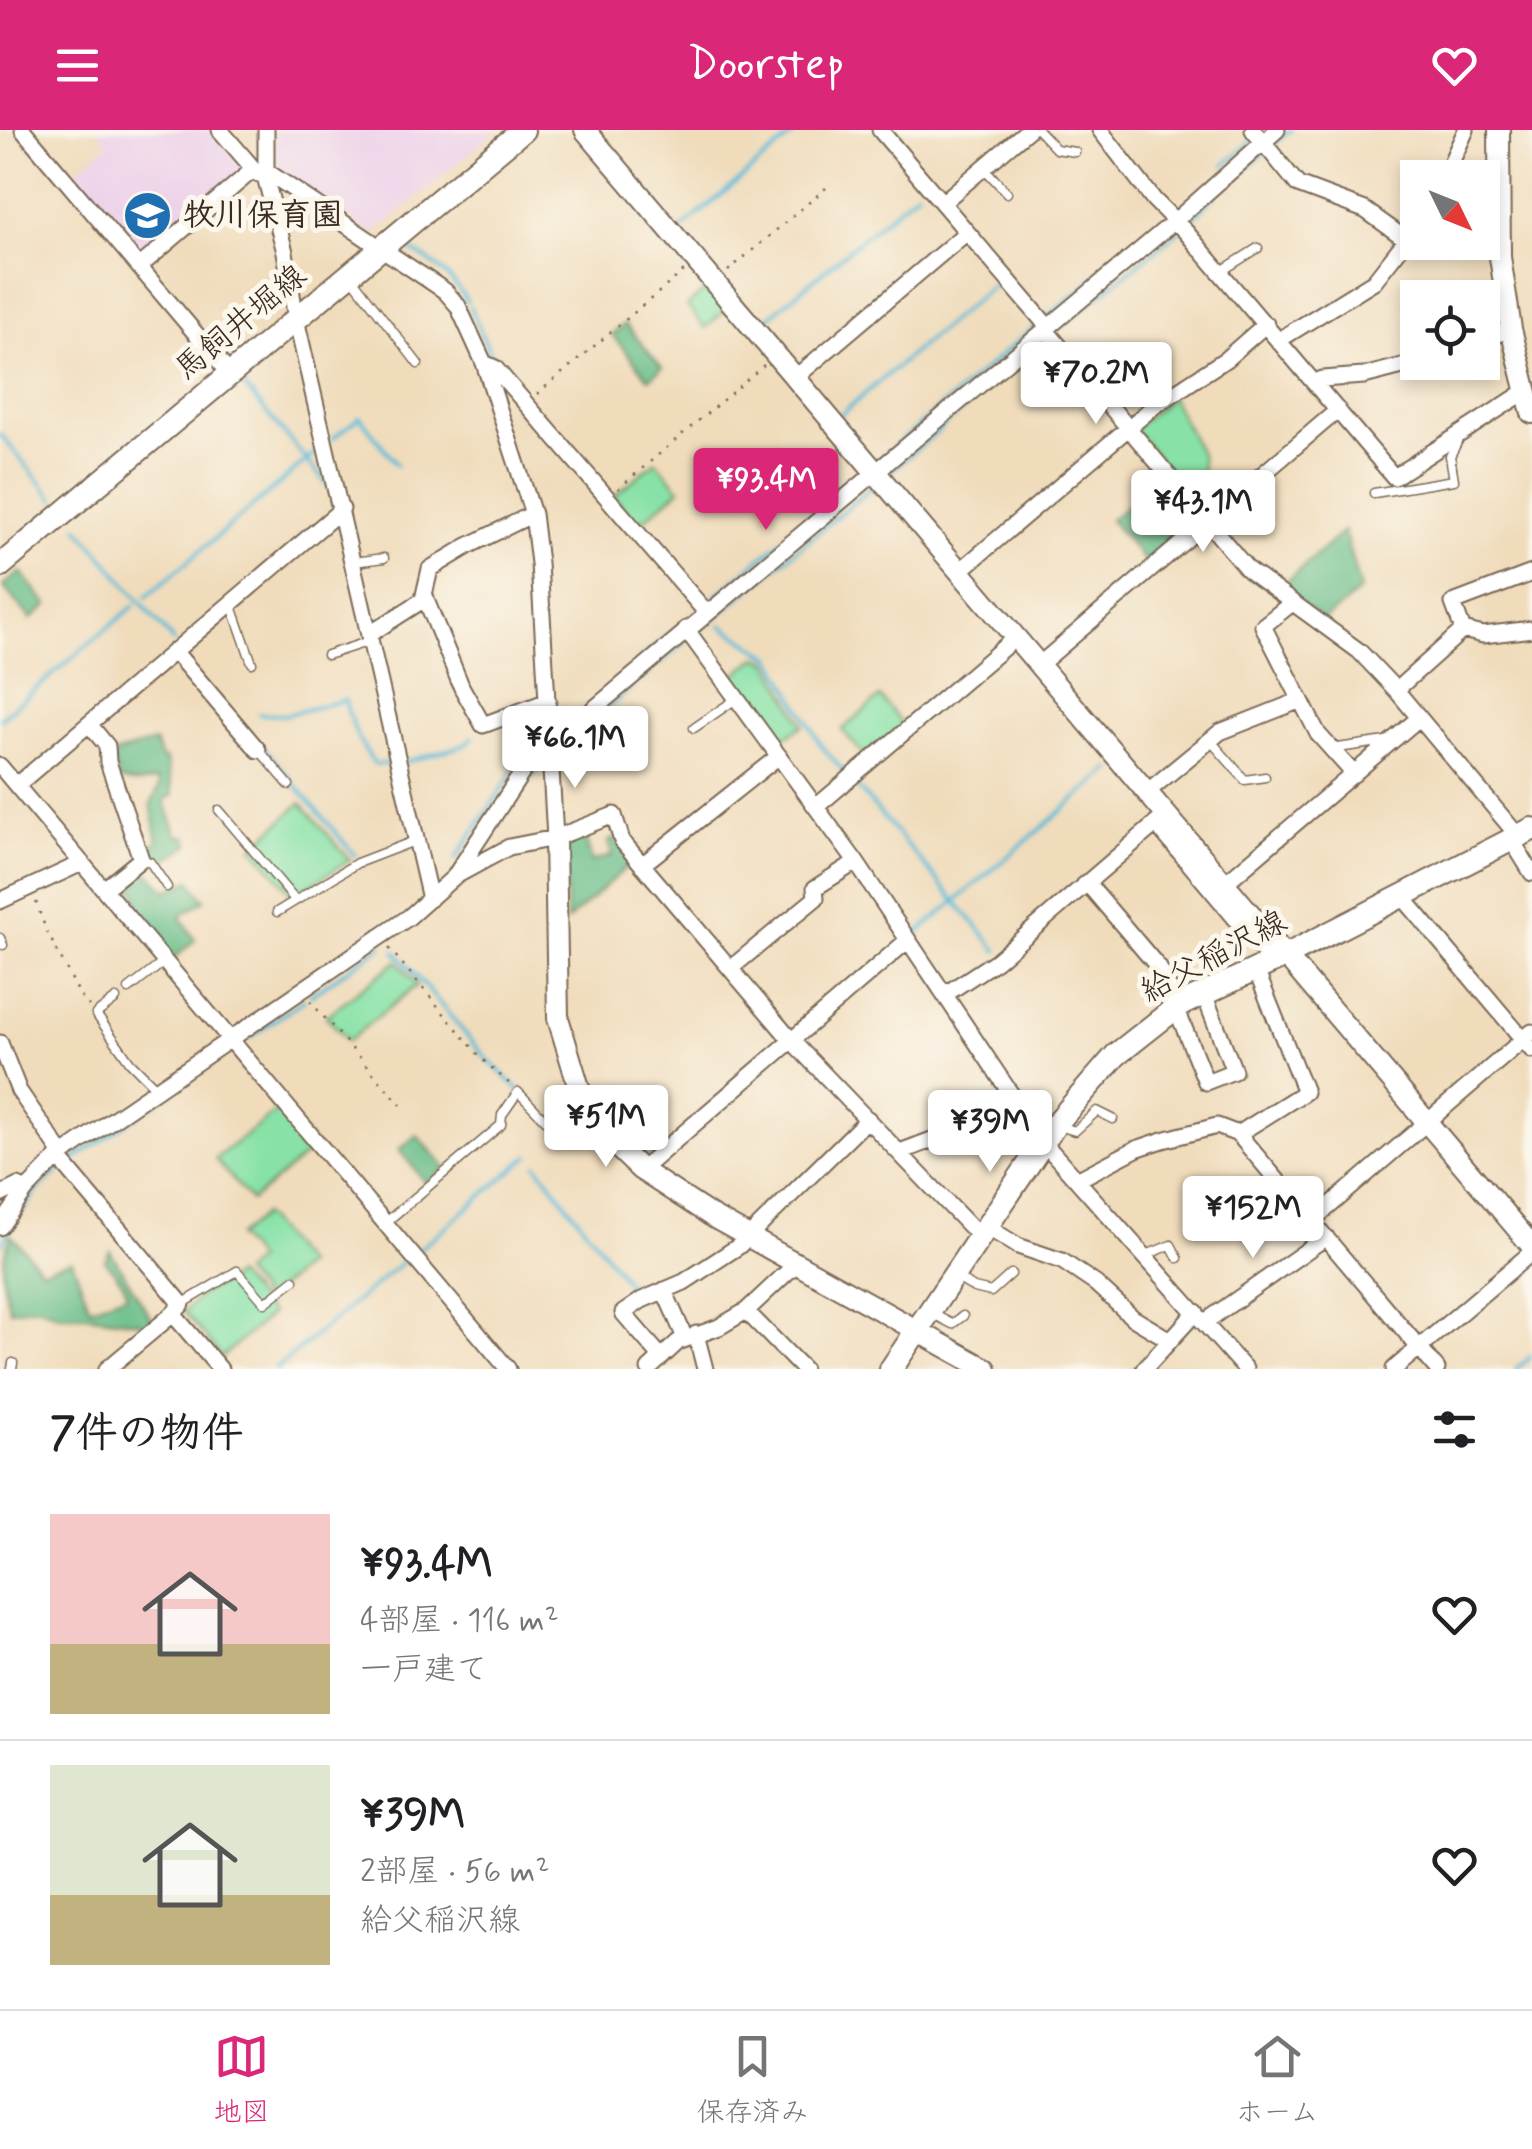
<!DOCTYPE html>
<html lang="ja">
<meta charset="utf-8">
<style>
body{margin:0;font-family:Mynerve,"Klee One",sans-serif;background:#f6f6f6;color:#202124;height:100vh;display:flex;flex-direction:column;font-size:38px;white-space:nowrap}
*{box-sizing:border-box;margin:0}
p{font-size:32px;color:#757577}
.icon{flex:none;width:55px;height:55px;fill:none;stroke:currentColor;stroke-width:2;stroke-linecap:round;stroke-linejoin:round}
.map{position:relative;height:1239px;overflow:hidden}
.side{display:flex;flex-direction:column;background:#fff;flex:1}
.side>*{flex:none}
.needle{width:65px;rotate:133deg}
.fabs{position:absolute;left:1400px;top:30px;display:grid;gap:20px}
.fabs a{display:grid;place-items:center;width:100px;height:100px;border-radius:0px;background:#fff;box-shadow:0 5px 15px #0003;font-size:50px}
.price{position:absolute;translate:-50% -85px;padding:0 22px;border-radius:10px;background:#fff;color:#222;font-size:32px;line-height:65px;filter:drop-shadow(0 2px 5px #0008)}
.price::after{content:'';position:absolute;left:50%;top:60px;width:30px;height:22px;margin-left:-15px;background:inherit;clip-path:polygon(0 0,100% 0,50% 100%)}
.price.current{background:#db2777;color:#fff}
ul{padding:0;list-style:none}
li{display:flex;align-items:center;gap:30px;height:250px;padding:0 50px}
li+li{border-top:2px solid #e0e0e0}
li span{display:grid;place-items:center;flex:none;width:280px;height:200px;border-radius:0px;color:#555}
li>.icon{margin-inline-start:auto}
span .icon{width:120px;height:120px;fill:#fffc;stroke-width:1}
li b{font-size:42px}
h2{display:flex;justify-content:space-between;align-items:center;height:120px;padding:0 50px;font-size:42px}
header{display:flex;justify-content:space-between;align-items:center;height:130px;padding:0 50px;background:#db2777;color:#fff;font-size:45px;font-weight:600}
.tabs{display:flex;justify-content:space-around;align-items:center;height:140px;border-top:2px solid #e0e0e0;background:#fff;font-size:28px;color:#757577}
.tabs a{display:grid;justify-items:center;gap:5px}
.tabs .current{color:#db2777}
.map>svg:first-child{display:block}
</style>
<header><svg class="icon" aria-label="menu" viewBox="0 0 24 24"><path d="M4 6h16M4 12h16M4 18h16"/></svg>Doorstep<svg class="icon" aria-label="heart" viewBox="0 0 24 24"><path d="M12 20l-8-8c-3-5 5-10 8-4 3-6 11-1 8 4z"/></svg></header>
<div class="map">
<svg width="1532" height="1239" viewBox="0 0 1532 1239">
<rect width="100%" height="100%" fill="#fbf7ec"/>
<filter id="ink" filterUnits="userSpaceOnUse"><feTurbulence type="fractalNoise" baseFrequency=".01" numOctaves="2"/><feDisplacementMap in="SourceGraphic" scale="20" xChannelSelector="R" yChannelSelector="G"/><feConvolveMatrix kernelMatrix="1 2 1 2 8 2 1 2 1" color-interpolation-filters="sRGB"/></filter>
<filter id="wash" filterUnits="userSpaceOnUse"><feTurbulence type="fractalNoise" baseFrequency=".0048" numOctaves="4" result="noise"/><feDisplacementMap in="SourceGraphic" scale="40" xChannelSelector="R" yChannelSelector="G"/><feGaussianBlur stdDeviation="2.25" result="paint"/><feColorMatrix in="noise" values="0 0 0 0 0 0 0 0 0 0 0 0 0 0 0 0 0 1.4 0 .05"/><feComposite in="paint" operator="in"/></filter>
<g filter="url(#wash)">
<rect width="100%" height="100%" fill="#f0dcbb"/>
<path fill="#edd1e9" d="M97 0H211L242 37 241 46 145 126H138L70 46 108 14Z
M275 0H497L373 104 294 53 275 36Z"/>
<path fill="#88e2a7" stroke="#628662" stroke-width="2.5" d="M708 158 726 180 705 198 687 176Z
M1171 267 1201 325 1202 343 1224 373 1208 386 1134 299Z
M656 331 680 359 638 395 614 366Z
M758 527 769 532 803 595 776 613 739 561 733 546Z
M880 567 905 597 867 629 842 600Z
M301 673 350 730 294 765 253 717Z
M397 831 417 855 348 911 326 886Z
M282 977 315 1017 251 1071 215 1029Z
M263 1085 306 1135 265 1170 243 1143 257 1130 237 1107Z
M236 1145 271 1184 222 1227 184 1182 202 1164Z"/>
<path fill="#6ec08c" stroke="#547555" stroke-width="2.5" d="M625 194 662 238 649 249 612 205Z
M1157 350 1196 396 1149 436 1110 390Z
M1344 401 1360 460 1324 490 1280 457Z
M21 442 48 475 31 489 3 456Z
M155 612 161 629H166L173 665 164 670 177 705 187 707 189 715 162 732 149 728 142 714H155L158 711 151 674 160 656 158 650 137 653 119 650 113 628 117 623Z
M585 707 592 732 612 726 608 711 615 709 633 731 567 791 564 714Z
M146 740 167 761 190 750 205 770 183 784 181 787 195 810 171 831 131 782 130 777 138 768 131 753Z
M417 1005 446 1038 427 1054 399 1020Z
M11 1105 42 1140 72 1130 90 1178 127 1164 124 1154 105 1130 110 1121 154 1193 149 1199 140 1192 86 1185H60L39 1176 10 1180C1 1151 0 1132 11 1105Z"/>
<g fill="none" stroke-linecap="round" stroke-linejoin="round">
<path stroke="#57b9d5" stroke-width="4" d="M1274 14 1291 0
M1225 35 1252 11
M1237 46 1264 23
M1187 94 1215 65
M682 98 799 0
M1194 99 1210 119
M411 120C433 132 455 150 467 172
M470 177 490 224 497 231
M1048 186 1141 110
M762 193 917 62
M1054 202 1179 101
M245 257 327 354
M840 285 994 154
M0 304 55 370
M332 309 360 287 397 335
M879 330 1038 194
M891 341 1042 212
M78 397 174 512
M146 467 320 319
M708 473 862 343
M721 495 772 528 822 617 847 645
M698 502 873 356
M641 529 699 481
M659 534 685 512
M641 550 650 542
M259 584 285 585 345 570C351 595 359 614 375 634H394
M0 589 134 476
M569 611 633 556
M264 618 355 725
M405 632 465 615 473 607
M853 652 998 821
M480 722 527 651 541 637
M456 729 520 631 534 616
M913 807 1111 639
M395 821 486 928 558 998 576 989
M311 865 382 816
M243 912 304 870
M607 971 637 1009
M644 1017 650 1025
M70 1032 233 919
M537 1035 638 1167
M22 1082 36 1062 62 1038
M0 1115 17 1090
M417 1121 529 1026
M276 1239 407 1128
M1516 1239 1532 1226"/>
</g>
</g>
<g filter="url(#ink)">
<g fill="none" stroke-linecap="round" stroke-linejoin="round">
<defs>
<path id="service" d="M1038 0 1056 19 1075 22
M984 38 1007 63
M1220 142 1258 118
M352 148 418 234
M1374 363 1454 350 1450 326 1459 309
M354 432 384 428
M231 473 252 533
M327 525 370 511
M694 598 736 569
M1210 610 1245 650 1265 647
M1331 619 1386 611
M260 621 289 655
M219 680 295 770
M141 729 150 732 167 757
M277 782 357 733 417 710
M0 808 3 815
M129 859 165 831
M116 869 96 884 130 932 157 959
M1059 996 1075 1001 1097 981 1113 989
M629 1023 649 1007
M1223 1085 1236 1080 1275 1048
M385 1093 501 995 502 985 518 962 559 1004 594 987
M1146 1125 1171 1115 1178 1128
M957 1148 974 1158 991 1162 1011 1144
M182 1174 237 1141 265 1173 294 1150
M933 1184 952 1194 963 1186
M12 1239 13 1233"/>
<path id="minor" d="M23 0 230 244
M220 0 258 44
M266 0V50L285 122 296 189 430 769
M880 0 1048 197
M1100 0 1154 70 1186 102 1394 347 1526 261
M1253 0 1298 55 1365 80 1407 110
M266 41 445 161 458 176 484 233 533 384 539 433 555 708
M1444 48 1466 0
M942 73 1028 0
M139 137 254 39
M1045 199 1248 440 1359 521 1396 560 1518 706
M1279 210 1374 151 1418 95
M1482 210 1511 199
M484 233 495 238 706 482
M796 247 967 102
M1315 253 1322 249 1364 246 1418 232
M533 384 468 416 430 439 424 465 462 558 483 595 548 571
M960 441 1153 277 1226 229 1266 194
M1292 473 1263 496 1318 604 1354 644
M686 499 856 732 1043 1012 1245 1239
M1463 500 1453 473 1532 443
M370 504 426 468
M174 521 258 620
M1039 535 1338 280
M1396 560 1463 500 1483 505 1532 499
M89 594 107 616 108 632 141 729 104 759
M0 636 508 1239
M17 655 342 379
M1147 662 1220 602 1301 570
M816 677 1016 507
M1156 694 1272 832
M1511 709 1532 743
M642 735 779 626
M456 744 527 635 1176 90 1277 0
M1087 753 1159 838 1178 876
M1224 754 1419 588
M1402 766 1532 920
M0 771 82 733
M731 838 816 768 815 758 856 732
M944 865 996 831 1166 685
M1176 878 1206 952 1234 941 1204 864
M0 913 19 961 62 1024
M1238 1004 1305 962 1256 840
M900 1022 1019 977
M58 1027 182 1174 173 1184 220 1239
M641 1040 908 810
M1077 1050 1136 1019 1163 1010 1217 996 1238 1004 1437 1239
M0 1065 18 1056 26 1060
M1312 1091 1532 902
M0 1097 26 1060 58 1027 409 787 454 747 509 717 555 708 614 685 622 711 791 910 980 1107
M987 1097 1018 1116 1062 1131 1096 1154 1133 1188 1168 1209
M664 1160 685 1208
M746 1181 803 1239
M1205 1192 1326 1107
M696 1204 705 1239
M661 1227 623 1183 642 1170 684 1152 739 1116 868 989
M107 1239 173 1184
M649 1239 678 1212 719 1197 746 1181 796 1134
M1144 1239 1196 1182
M1394 1239 1532 1122"/>
<path id="tertiary" d="M585 0 1532 1116
M1499 0 1500 127 1511 199 1532 283
M555 708 558 888 580 961 614 1014 641 1040 713 1087 986 1239"/>
<path id="secondary" d="M0 436 523 0
M891 1239 1055 995 1116 925 1178 876 1285 826 1532 699"/>
</defs>
<use href="#service" stroke="#7a6855" stroke-width="11"/>
<use href="#minor" stroke="#7a6855" stroke-width="19"/>
<use href="#tertiary" stroke="#7a6855" stroke-width="24"/>
<use href="#secondary" stroke="#7a6855" stroke-width="26"/>
<path stroke="#7a6855" stroke-width="2.5" stroke-dasharray="2.5 8" stroke-linecap="butt" d="M728 141 826 58
M537 264 684 141
M618 359 764 235
M36 772 46 800 81 867 89 876
M389 818 483 930 510 954
M310 871 401 975"/>
<use href="#service" stroke="#fff" stroke-width="8"/>
<use href="#minor" stroke="#fff" stroke-width="15"/>
<use href="#tertiary" stroke="#fff" stroke-width="20"/>
<use href="#secondary" stroke="#fff" stroke-width="22"/>
</g>
</g>
<defs>
<symbol id="school-disc" viewBox="-11 -11 22 22"><circle r="9.5" fill="#1f6fb2" stroke="#fbf7ec"/><path d="M0-5L7-2L0 1L-7-2ZM-4 1L0 2.5L4 1V4Q0 6-4 4Z" fill="#fff"/></symbol>
</defs>
<g fill-rule="evenodd">
<use href="#school-disc" x="120" y="58" width="55" height="55"/>
</g>
<g text-anchor="middle" dominant-baseline="central" stroke-width="10" stroke-linejoin="round" paint-order="stroke">
<g font-size="32" font-weight="bold" fill="#3b2a1e" stroke="#fbf7ec" text-anchor="start">
<text x="183" y="86">牧川保育園</text>
</g>
<g font-size="32" fill="#3b2a1e" stroke="#fbf7ec">
<text transform="translate(241 193) rotate(-40)">馬飼井堀線</text>
<text transform="translate(1214 827) rotate(-28)">給父稲沢線</text>
</g>
</g>
</svg>
<div class="fabs">
<a><svg class="needle" viewBox="-14 -14 28 28"><path d="M0-13l5 13h-10z" fill="#e53935"/><path d="M0 13l5-13h-10z" fill="#757577"/></svg></a>
<a><svg class="icon" aria-label="locate" viewBox="0 0 24 24"><circle cx="12" cy="12" r="6"/><path d="M12 2v4M12 18v4M2 12h4M18 12h4"/></svg></a>
</div>
<b class="price" style="left:1096px;top:297px">¥70.2M</b>
<b class="price current" style="left:766px;top:403px">¥93.4M</b>
<b class="price" style="left:1203px;top:425px">¥43.1M</b>
<b class="price" style="left:575px;top:661px">¥66.1M</b>
<b class="price" style="left:606px;top:1040px">¥51M</b>
<b class="price" style="left:990px;top:1045px">¥39M</b>
<b class="price" style="left:1253px;top:1131px">¥152M</b>
</div>
<section class="side">
<h2>7件の物件<svg class="icon" aria-label="filters" viewBox="0 0 24 24"><path d="M4 7h16M4 17h16"/><circle cx="9" cy="7" r="2"/><circle cx="15" cy="17" r="2"/></svg></h2>
<ul>
<li><span style="background:linear-gradient(#f6c9c9 65%,#c2b280 0)"><svg class="icon" aria-label="home" viewBox="0 0 24 24"><path d="M3 11l9-7 9 7M6 9v11h12V9"/></svg></span><div><b>¥93.4M</b><p>4部屋 · 116 m²</p><p>一戸建て</p></div><svg class="icon" aria-label="heart" viewBox="0 0 24 24"><path d="M12 20l-8-8c-3-5 5-10 8-4 3-6 11-1 8 4z"/></svg></li>
<li><span style="background:linear-gradient(#dfe7d0 65%,#c2b280 0)"><svg class="icon" aria-label="home" viewBox="0 0 24 24"><path d="M3 11l9-7 9 7M6 9v11h12V9"/></svg></span><div><b>¥39M</b><p>2部屋 · 56 m²</p><p>給父稲沢線</p></div><svg class="icon" aria-label="heart" viewBox="0 0 24 24"><path d="M12 20l-8-8c-3-5 5-10 8-4 3-6 11-1 8 4z"/></svg></li>
</ul>
</section>
<nav class="tabs">
<a class="current"><svg class="icon" aria-label="map" viewBox="0 0 24 24"><path d="M3 6l6-2 6 2 6-2v14l-6 2-6-2-6 2zM9 4v14M15 6v14"/></svg>地図</a>
<a><svg class="icon" aria-label="saved" viewBox="0 0 24 24"><path d="M7 4h10v16l-5-4-5 4z"/></svg>保存済み</a>
<a><svg class="icon" aria-label="home" viewBox="0 0 24 24"><path d="M3 11l9-7 9 7M6 9v11h12V9"/></svg>ホーム</a>
</nav>
